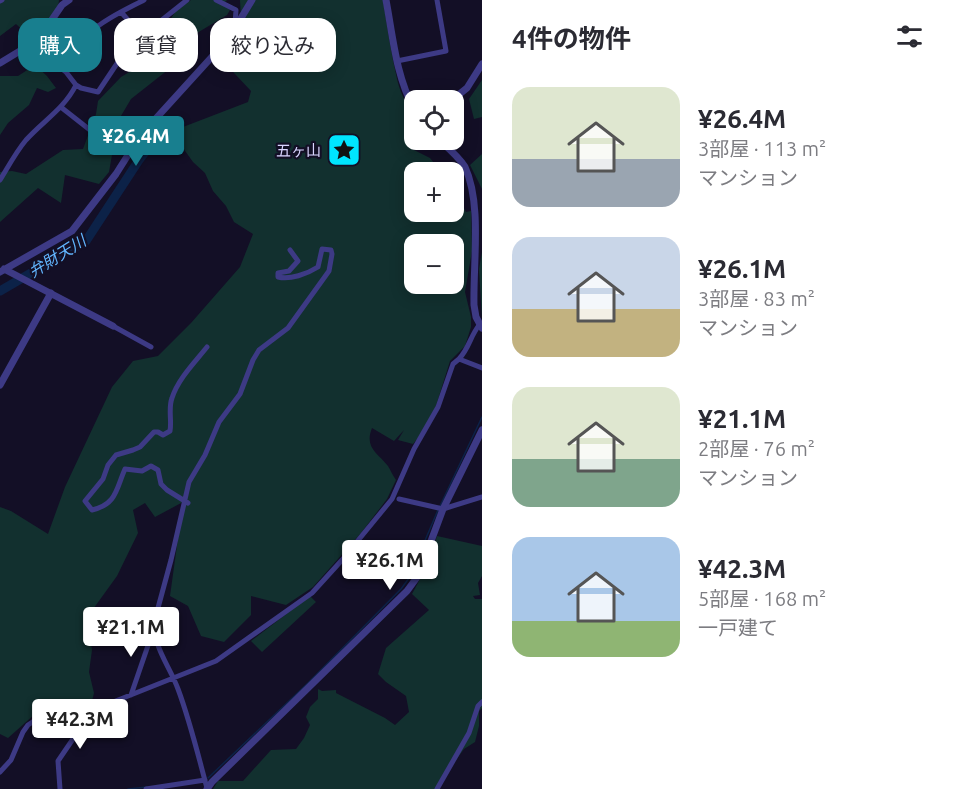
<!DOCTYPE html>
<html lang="ja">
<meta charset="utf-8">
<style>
body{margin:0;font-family:Ubuntu,"Noto Sans JP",sans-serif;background:#f7f7f7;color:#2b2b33;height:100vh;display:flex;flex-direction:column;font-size:22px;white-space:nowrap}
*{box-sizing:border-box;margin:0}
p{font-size:20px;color:#7c7c81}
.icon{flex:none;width:33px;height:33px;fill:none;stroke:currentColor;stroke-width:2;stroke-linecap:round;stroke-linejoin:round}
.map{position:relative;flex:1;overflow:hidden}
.details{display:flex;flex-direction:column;background:#fff;width:474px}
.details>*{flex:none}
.guide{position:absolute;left:18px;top:18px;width:374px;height:54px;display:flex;gap:12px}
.tools{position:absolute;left:404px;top:90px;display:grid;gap:12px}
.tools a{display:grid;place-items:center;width:60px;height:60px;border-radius:12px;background:#fff;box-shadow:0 3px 15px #0003;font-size:30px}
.price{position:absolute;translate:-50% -51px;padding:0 14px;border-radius:6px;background:#fff;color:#222;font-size:20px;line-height:39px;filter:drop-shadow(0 2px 3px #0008)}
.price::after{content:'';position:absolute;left:50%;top:36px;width:18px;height:14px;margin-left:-9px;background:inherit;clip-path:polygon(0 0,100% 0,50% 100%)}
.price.selected{background:#187f8f;color:#fff}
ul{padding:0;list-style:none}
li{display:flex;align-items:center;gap:18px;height:150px;padding:0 30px}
li span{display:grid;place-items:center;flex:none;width:168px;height:120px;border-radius:18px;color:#555}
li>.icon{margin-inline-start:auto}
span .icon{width:72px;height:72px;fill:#fffc;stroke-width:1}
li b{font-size:26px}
h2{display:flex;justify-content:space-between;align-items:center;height:72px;padding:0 30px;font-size:26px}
.chip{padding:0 21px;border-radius:18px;background:#fff;box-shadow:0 3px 15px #0003;font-size:21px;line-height:54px}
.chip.selected{background:#187f8f;color:#fff}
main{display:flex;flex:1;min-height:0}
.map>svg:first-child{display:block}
</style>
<main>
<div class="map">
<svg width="482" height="789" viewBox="0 0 482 789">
<rect width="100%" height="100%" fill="#130f26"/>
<path fill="#12302f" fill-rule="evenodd" d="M0 0H59C58 15 44 31 33 40L16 24 0 36Z
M191 0H227L224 3 230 10 227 15 197 33 183 58 131 99 118 121 109 172 99 184 65 175 61 203 38 188 0 222V172L12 171 26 174 63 150 83 149 96 114 98 101 121 77 143 64 147 58V45L162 33 175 12Z
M240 0H383C387 26 391 53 397 79 403 106 421 118 412 149L430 158 441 172H414V212H453V187L466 212 471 211 472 251 465 292 471 317V327L465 346 450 361 431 422 413 444 398 440 404 430 394 441 372 428C364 448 378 453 388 466 391 471 393 476 396 480L387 499 361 533 313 587 286 605 251 596V615L224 642 201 636 188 606 170 596 183 502 155 517 145 503 133 510 138 533 117 576 91 612 89 632 92 650 89 672 94 693 90 709 62 720 35 714 8 738 0 734V507L11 511 48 534 65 487 112 387 133 361 158 356 191 323 240 267 253 234 234 222 226 206 213 191 205 173 193 162 183 148V127L248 102 251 91 219 57 241 18ZM414 244H453V284H414Z
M35 65 47 76 56 88 48 92 37 88 29 105 8 123 0 135V76H18Z
M482 80V117L474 119 469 99Z
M482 154V189L470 165Z
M482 252V319L479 269Z
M437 536 482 546V576L478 583 480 595 473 596 475 599H482V708L479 711V726L475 742 464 749 435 789H213L218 781H243L271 750 296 749 304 738 310 725 306 717 310 707 318 699V689L322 691 336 690V693L385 718 395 725 409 712 406 696 386 682 378 674 386 648 429 610 412 594 426 568Z
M310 596 316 602 262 652 251 641Z"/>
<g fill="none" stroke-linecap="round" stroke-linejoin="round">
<path stroke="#0c2248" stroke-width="1.5" d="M440 506 482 417
M208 778 308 683 401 589 409 578 438 510
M128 789 147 787"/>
<path stroke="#0c2248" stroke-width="9" d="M0 291 86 241 139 160 167 124"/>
<path stroke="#3d3a85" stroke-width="5" d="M216 0 236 10 235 24
M0 1 2 0
M121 12 142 36
M38 40 53 62 66 72 76 85 81 88 98 92 122 56 148 31 187 0
M397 61 446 51 437 0
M59 67C73 61 77 45 87 35 103 20 125 10 144 0
M62 108 90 130
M0 180C8 167 16 152 26 140 43 121 64 109 76 85
M113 326 151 347
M459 359C470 347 470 336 480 324
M399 499 443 509 482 497
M188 503 167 490 161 484 158 470 151 466 142 471 125 469C116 489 117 504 92 510L85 501 103 479 108 465 116 455 133 450 140 447 154 432H158L163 435 170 431C172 421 168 408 172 398 178 379 195 362 207 347
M131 695 153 631
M0 772 11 760 23 732 28 725 34 721 41 719 61 723 70 721 93 710 216 661 312 593 342 560 392 499 414 449 438 407 453 364 459 359 482 368
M207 788C198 755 190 721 178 689 169 664 152 647 155 619L171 560 189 482 205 455 219 422 240 394 253 360 259 350 288 328 329 271 332 254 331 250 322 249 318 267C307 274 290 280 278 277V273L289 271 298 261 290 250
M60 789 58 761 92 711
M146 789 205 780
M437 789 469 733 478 706 482 702"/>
<path stroke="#3d3a85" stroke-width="7" d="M386 0C393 37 396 76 414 109
M0 63 38 40 62 5 69 0
M452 100 467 88 482 64
M439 140C448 148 458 156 465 167 482 204 473 262 474 305L476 317 482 328
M4 269 113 326
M0 272 72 231 116 174 140 136 229 38 252 0
M0 385 51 293
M207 789 212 782 407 591 418 576 443 509 482 430"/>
</g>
<defs>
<symbol id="sight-square" viewBox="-11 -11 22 22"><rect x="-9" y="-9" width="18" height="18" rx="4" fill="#00e5ff" stroke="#130f26"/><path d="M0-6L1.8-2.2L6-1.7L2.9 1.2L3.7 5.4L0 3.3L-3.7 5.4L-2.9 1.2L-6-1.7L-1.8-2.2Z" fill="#111"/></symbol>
</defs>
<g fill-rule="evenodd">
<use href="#sight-square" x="325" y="131" width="38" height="38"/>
</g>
<g text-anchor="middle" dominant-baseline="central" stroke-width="4.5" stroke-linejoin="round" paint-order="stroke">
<g font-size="15" fill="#d9d4ff" stroke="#130f26" text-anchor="end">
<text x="321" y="150">五ヶ山</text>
</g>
<g font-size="16" font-style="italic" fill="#62b6ff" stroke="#130f26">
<text transform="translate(57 256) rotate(-32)">弁財天川</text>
</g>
</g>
</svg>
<div class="tools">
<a><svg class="icon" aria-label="locate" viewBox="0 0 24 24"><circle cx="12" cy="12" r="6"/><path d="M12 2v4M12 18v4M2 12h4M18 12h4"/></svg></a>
<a>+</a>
<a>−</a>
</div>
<b class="price selected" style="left:136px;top:167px">¥26.4M</b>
<b class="price" style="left:390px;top:591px">¥26.1M</b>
<b class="price" style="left:131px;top:658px">¥21.1M</b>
<b class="price" style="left:80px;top:750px">¥42.3M</b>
<div class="guide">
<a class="chip selected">購入</a>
<a class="chip">賃貸</a>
<a class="chip">絞り込み</a>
</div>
</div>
<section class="details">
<h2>4件の物件<svg class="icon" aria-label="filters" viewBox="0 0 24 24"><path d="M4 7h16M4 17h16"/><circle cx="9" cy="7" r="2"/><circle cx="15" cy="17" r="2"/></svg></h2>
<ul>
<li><span style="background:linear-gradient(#dfe7d0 60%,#9aa5b1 0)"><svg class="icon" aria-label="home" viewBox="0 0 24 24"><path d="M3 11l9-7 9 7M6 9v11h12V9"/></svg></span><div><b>¥26.4M</b><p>3部屋 · 113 m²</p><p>マンション</p></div></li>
<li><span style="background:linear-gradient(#c9d6e8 60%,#c2b280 0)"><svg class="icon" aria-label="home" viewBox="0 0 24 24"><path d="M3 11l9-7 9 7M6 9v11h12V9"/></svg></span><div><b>¥26.1M</b><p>3部屋 · 83 m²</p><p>マンション</p></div></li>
<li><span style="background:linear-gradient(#dfe7d0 60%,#7fa58c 0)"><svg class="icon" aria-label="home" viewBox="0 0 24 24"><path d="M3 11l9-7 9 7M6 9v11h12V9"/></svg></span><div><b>¥21.1M</b><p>2部屋 · 76 m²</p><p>マンション</p></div></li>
<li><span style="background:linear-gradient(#a9c7e8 70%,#8fb573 0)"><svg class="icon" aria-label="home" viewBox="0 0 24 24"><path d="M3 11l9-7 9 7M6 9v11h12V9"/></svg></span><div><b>¥42.3M</b><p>5部屋 · 168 m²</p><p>一戸建て</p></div></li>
</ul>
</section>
</main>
